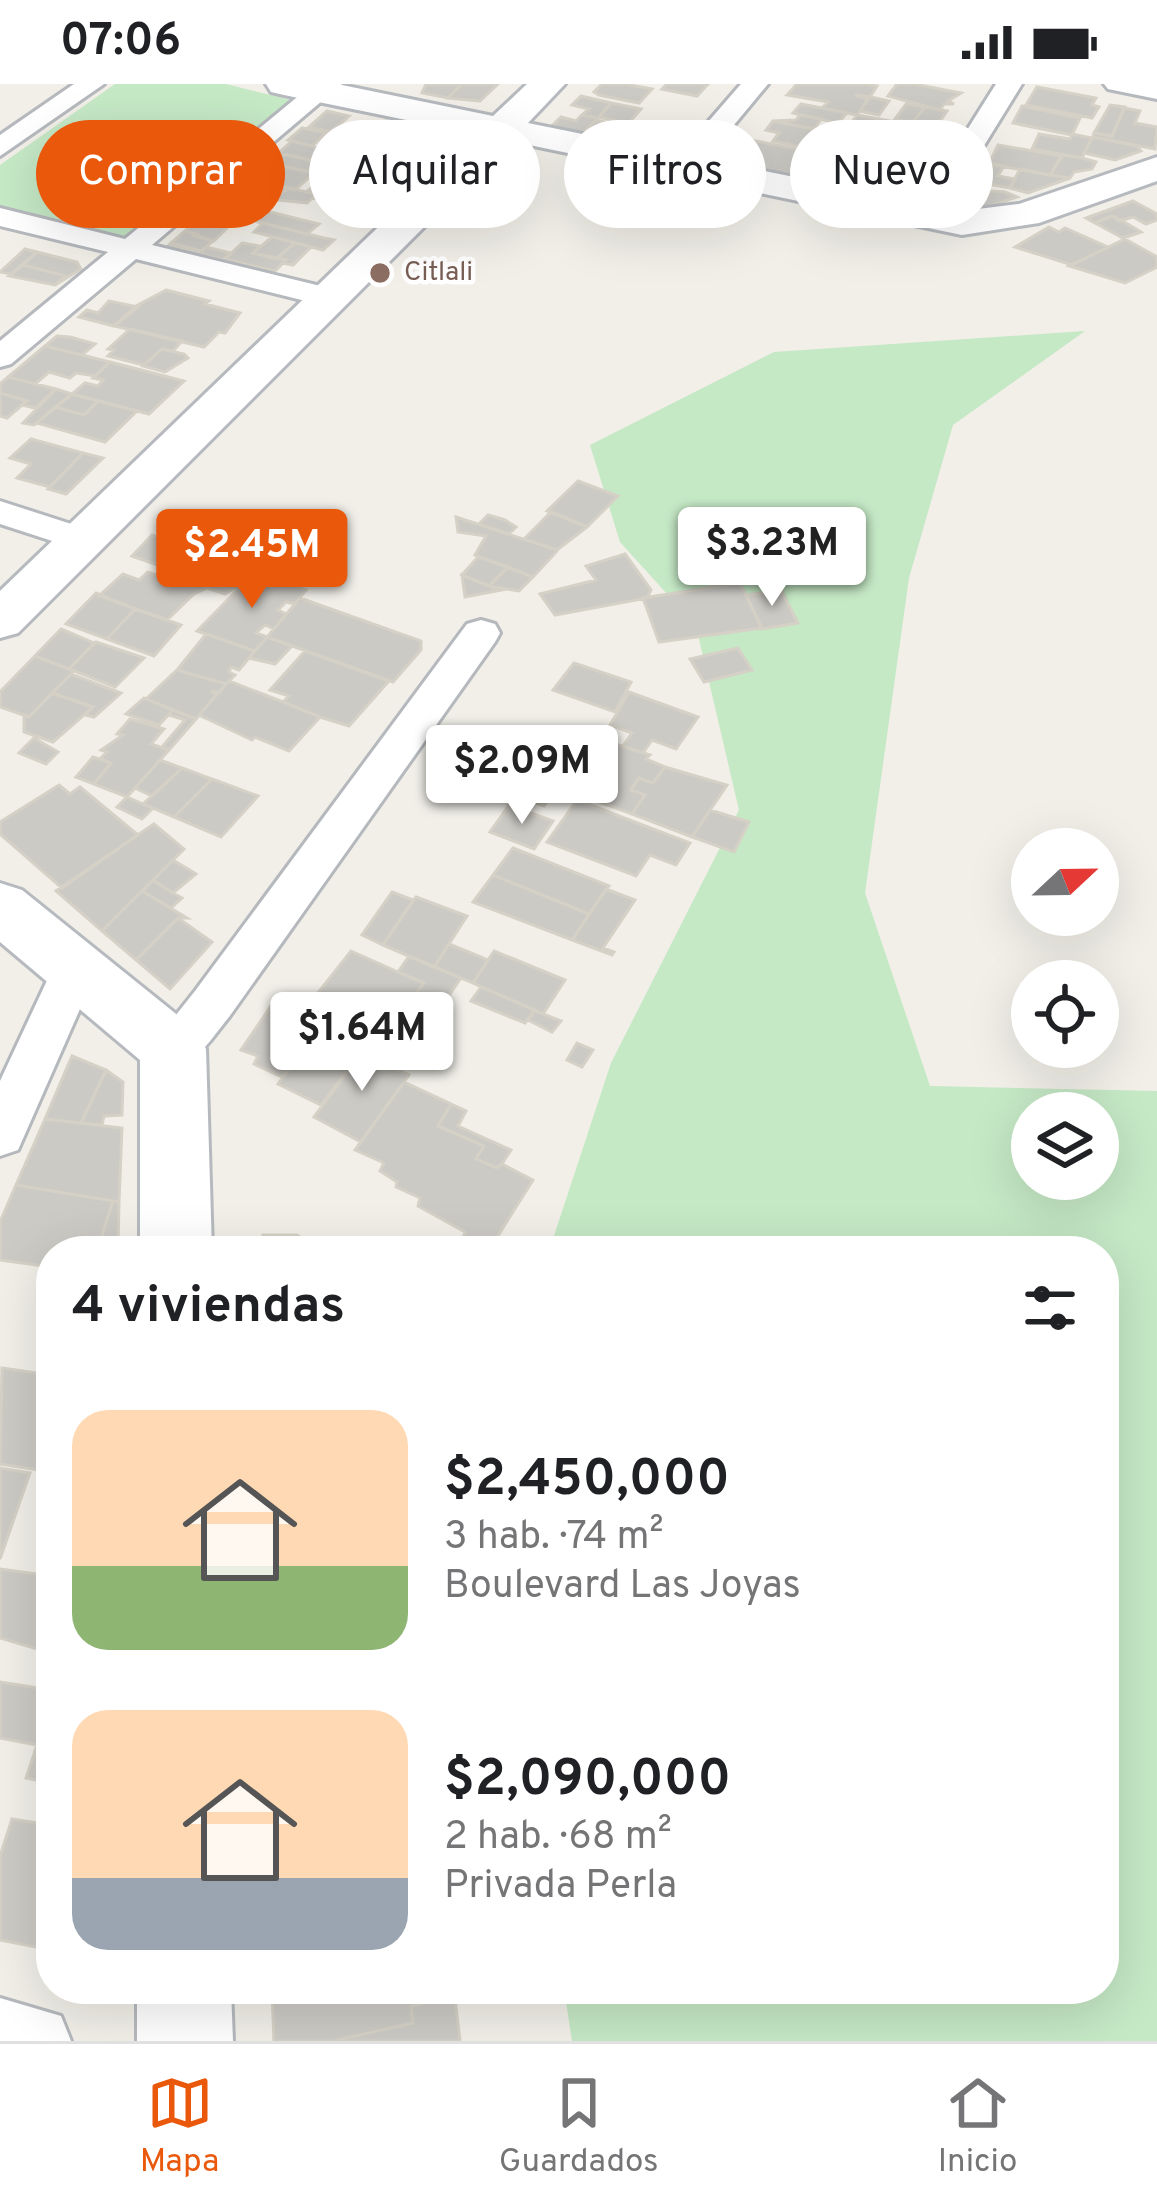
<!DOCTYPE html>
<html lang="es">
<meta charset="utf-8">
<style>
body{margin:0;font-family:Overpass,sans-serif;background:#f6f6f6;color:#202124;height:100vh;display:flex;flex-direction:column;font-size:45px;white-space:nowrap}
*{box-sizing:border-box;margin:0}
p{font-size:39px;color:#757577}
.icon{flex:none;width:66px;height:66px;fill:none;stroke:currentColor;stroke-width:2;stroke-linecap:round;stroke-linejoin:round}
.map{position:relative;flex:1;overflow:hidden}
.details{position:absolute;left:36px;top:1152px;width:1083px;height:768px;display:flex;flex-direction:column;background:#fff;border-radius:48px;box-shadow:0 12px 48px #0002}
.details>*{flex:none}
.banner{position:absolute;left:36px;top:36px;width:1086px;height:108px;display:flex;gap:24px}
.needle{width:78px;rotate:68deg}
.fabs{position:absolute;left:1011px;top:744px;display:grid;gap:24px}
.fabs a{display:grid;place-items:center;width:108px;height:108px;border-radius:50%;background:#fff;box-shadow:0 12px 48px #0002;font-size:60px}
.price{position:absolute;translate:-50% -102px;padding:0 27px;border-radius:12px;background:#fff;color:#222;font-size:39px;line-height:78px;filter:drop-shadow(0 3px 6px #0008)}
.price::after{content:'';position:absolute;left:50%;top:72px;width:36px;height:27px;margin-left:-18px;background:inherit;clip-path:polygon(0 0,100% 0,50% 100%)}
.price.current{background:#ea580c;color:#fff}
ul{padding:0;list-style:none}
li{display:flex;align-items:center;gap:36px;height:300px;padding:0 36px}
li span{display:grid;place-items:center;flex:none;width:336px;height:240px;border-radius:36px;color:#555}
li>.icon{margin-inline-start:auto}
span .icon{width:144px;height:144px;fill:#fffc;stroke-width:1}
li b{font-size:51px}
h2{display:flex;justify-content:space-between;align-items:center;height:144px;padding:0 36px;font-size:51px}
.chip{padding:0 42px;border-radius:54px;background:#fff;box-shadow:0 12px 48px #0002;font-size:42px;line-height:108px}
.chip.current{background:#ea580c;color:#fff}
.status{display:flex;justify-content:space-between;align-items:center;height:84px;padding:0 60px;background:#fff;direction:ltr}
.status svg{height:33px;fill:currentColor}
.tabs{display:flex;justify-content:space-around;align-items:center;height:168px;border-top:3px solid #e0e0e0;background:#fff;font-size:33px;color:#757577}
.tabs a{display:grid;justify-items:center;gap:6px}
.tabs .current{color:#ea580c}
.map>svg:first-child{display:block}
</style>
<div class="status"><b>07:06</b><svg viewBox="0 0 49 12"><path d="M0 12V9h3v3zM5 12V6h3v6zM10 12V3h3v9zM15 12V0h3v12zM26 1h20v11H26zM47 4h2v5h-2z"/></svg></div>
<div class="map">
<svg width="1157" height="1957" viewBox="0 0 1157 1957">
<rect width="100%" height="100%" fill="#f1efe8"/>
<path fill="#c5e8c5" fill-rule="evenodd" d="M115 0H226L291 16 123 155 0 126V81Z
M1085 247 953 341 909 494 865 809 930 1002 1157 1007V1957H572L564 1905H1104V1167H549L611 979 739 726 696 542 620 458 590 361 774 268ZM1032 1029H1098V1095H1032Z"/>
<path fill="#cccac5" stroke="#d6d1c6" stroke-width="3" d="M426 0H462L448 14 422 9Z
M462 0H495L497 1 480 17 448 14Z
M602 0H625L652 5 639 19 599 11 594 8Z
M667 0H708L697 12 662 5Z
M865 0 877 2 870 13 855 11 868 15 857 31 822 24 828 18 787 11 797 0Z
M897 0H914L961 9 948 17 954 20H944L940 26 888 12Z
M1037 3 1096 14 1092 21 1099 23 1092 34 1026 21Z
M581 12 611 19 598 34 582 31 589 25 572 21Z
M870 13 889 17 879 31 860 27Z
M611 19 641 25 628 40 599 33Z
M801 20 822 24 847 29 838 39 793 29Z
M906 20 925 23 913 38 895 35Z
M1110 21 1125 23 1112 52 1094 49Z
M1022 22 1041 26 1080 34 1072 51 1013 39Z
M925 23 947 27 936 43 913 38Z
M1124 24 1140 27 1135 39 1157 43 1155 65 1093 53 1094 49 1112 52Z
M327 27 349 32 331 48 309 43Z
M582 31 598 34 582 50 551 43 561 33 576 37Z
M800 31 821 35 814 45 772 37 796 36Z
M857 31 945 47 938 57 914 52 916 44 900 40 882 41 872 56 843 51Z
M596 36 625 43 613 56 582 50Z
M386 37 440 49 442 52 422 65 366 54Z
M773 37 814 45 828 48 814 65 773 57 779 49 766 46Z
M340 40 369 47 363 57 323 52Z
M670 41 697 46 676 68 651 63Z
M882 41 897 44 918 48 908 63 872 56Z
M302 44 322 48 328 47 312 62 288 56Z
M1039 50 1070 55 1072 50 1092 54 1082 74 1032 65Z
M842 52 897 63 884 81 829 69Z
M1093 53 1137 62 1141 67 1115 76 1084 69Z
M366 54 428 66 422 72 361 58Z
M740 54 829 71 809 97 746 84 753 75 727 70Z
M292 57 337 68 333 73 342 74 334 81 279 69Z
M998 61 1062 72 1050 91 989 80Z
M279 69 286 71 334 81 323 90 268 79Z
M832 71 869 78 851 106 813 98Z
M1062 71 1082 74 1096 78 1092 85 1074 88 1070 94 1050 91Z
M977 77 1004 82 998 92 1015 95 1010 104 972 97 963 100Z
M261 78 268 79 314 89 295 106 244 93Z
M356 81 365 85 396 91 392 95 372 91 362 101 342 96Z
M867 82 914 87V91L898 114 856 105 867 90 862 89Z
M1020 85 1050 91 1070 94 1028 109 1010 104Z
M326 92 362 101 385 107 367 124 313 114 317 110 306 108Z
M244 93 291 104 257 119 222 111Z
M291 104 306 108 317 110 307 119 268 115Z
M960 105 1005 108 1017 113 965 130 947 125Z
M222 111 255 119 238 133 206 125Z
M1133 117 1157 130V136L1146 140 1133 133 1119 137 1112 132 1095 139 1086 134Z
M250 123 319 140 307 150 238 133Z
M201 132 210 134 233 138 214 157H212L185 147Z
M1112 132 1121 136 1141 148 1123 154 1095 139Z
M263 139 324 154 334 156 323 166 254 148Z
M1049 143 1059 148 1065 144 1108 163 1072 181 1015 163Z
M185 147 197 150 194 152 213 157 201 167 171 159Z
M272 153 295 159 276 175 253 169Z
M1125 155 1157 173V183L1125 199 1069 182Z
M171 159 201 167 206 163 231 169 223 176 168 162Z
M242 159 260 162 253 169 286 176 275 187 225 175Z
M295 159 311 163 293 181 283 179 286 176 277 174Z
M25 165 37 168 11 190 0 188Z
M37 168 77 178 81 185 55 201 66 192 23 181Z
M23 181 66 192 55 201 9 192Z
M166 206 209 217 205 220 240 229 225 249 219 248 204 263 114 242 136 222Z
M109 217 138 223 114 242 79 233 87 226 98 229Z
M130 245 182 257 173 267 162 265 144 281 108 272 114 266 108 265Z
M57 252 70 253 95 260 82 271 45 262Z
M45 262 82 271 110 278 95 292 76 289 70 294 49 288 35 300 8 293Z
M162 265 184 270 188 274 165 288 143 282Z
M110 278 184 297 149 330 72 310 85 299 98 302 103 296 93 294Z
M8 293 56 305 35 324 22 321 27 317 0 309V300Z
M56 305 72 310 34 341 23 339Z
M0 309 27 317 7 334 0 332Z
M72 310 98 317 84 331 55 323Z
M98 317 137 327 105 358 37 339 55 323 84 331Z
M31 355 83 369 50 403 17 394 31 380 10 374Z
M83 369 103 374 66 410 48 405Z
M578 397 618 412 587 443 547 427Z
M551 428 579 439 587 443 557 466 524 455Z
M488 431 505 436 516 443 509 450 479 440Z
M456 433 557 466V467L533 493 475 471 486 452 458 448Z
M152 451 215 474 194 494 132 472Z
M625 470 651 506 647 514 555 531 540 510 596 496 586 482Z
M478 473 508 483 489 502 462 491Z
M215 474 251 486 246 491 251 493 225 510 207 504 194 510 167 536 99 512 123 490 139 496 148 488 186 502Z
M508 483 533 493 519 507 489 502Z
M255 488 306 506 295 520 286 518 278 526 286 530 274 545 265 541 256 549 267 553 255 567 197 547Z
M462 491 489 502 501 506 465 513Z
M740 499 762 544 659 558 643 514Z
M781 506 798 539 762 545 746 511Z
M96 509 135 525 107 555 66 540Z
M300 514 421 557V566L393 598 267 553Z
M135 525 181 541 154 572 107 555Z
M61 545 94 559 69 585 35 572Z
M206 550 255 567 239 586 231 583 229 588 235 591 226 600 177 586Z
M267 553 292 562 275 580 249 574Z
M96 558 144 574 115 603 69 585Z
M738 564 752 586 704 598 690 575Z
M305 567 389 597 349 642 320 633 283 618 289 612 270 606Z
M35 572 74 587 29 633 0 623V608Z
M574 579 631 598 615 628 553 606Z
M177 586 226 600 220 608H211L217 610 196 635 146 615Z
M71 590 121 609 94 633 85 631 93 623 52 609Z
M229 597 283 618 320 633 289 667 255 653 252 656 199 631Z
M629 608 698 633 676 665 652 656 643 669 623 662 632 649 610 641Z
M52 609 93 623 53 658 24 648V631L29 633Z
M144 614 146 615 173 626 159 641 126 630Z
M173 626 196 635 169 666 162 663 185 636 169 631Z
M130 635 164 645 151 660 169 666 127 713 94 700 111 679 100 675 107 668 101 666 123 651 117 650Z
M34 654 58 668 46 680 19 669Z
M602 656 650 671 646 675 665 683 653 699 639 694 631 706 645 711 632 730 546 698 563 692 584 660Z
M93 673 111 679 94 700 76 693Z
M160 676 182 684 152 712 135 704Z
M665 683 727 701 692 753 632 730 645 711 631 706 639 694 653 699Z
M182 684 212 695 174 733 143 720Z
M212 695 258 712 221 753 174 733Z
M59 701 70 710 80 703 138 751 62 804 0 750V738Z
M537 702 554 708 544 722 526 715Z
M127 713 143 720 153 724 142 735 117 723Z
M577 716 690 759 676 781 650 771 636 792 547 758Z
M509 721 553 737 534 765 490 748Z
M710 726 749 738 734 768 692 753Z
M154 740 184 765 102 847 56 807Z
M513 764 609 802 589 830 493 791Z
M173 776 196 790 173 809 153 796Z
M493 791 589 830 572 856 473 818Z
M153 796 173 809 182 814 171 824 142 807Z
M606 805 635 816 603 864 614 868 612 871 572 856Z
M142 807 187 834H178L136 876 102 847Z
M392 808 413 816 383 861 362 851Z
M416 813 467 832 434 883 383 861Z
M178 834 212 858 170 905 136 876Z
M449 860 488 876 473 899 434 883Z
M351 867 398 888 424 899 406 923 381 913 360 941 309 920Z
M494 867 565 896 543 930 473 899Z
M409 872 461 894 413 964 360 941 381 913 406 923 424 899 398 888Z
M481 903 535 926 525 939 471 917Z
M277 913 331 928 282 993 254 980 258 972 241 966Z
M535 926 543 930 561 937 552 948 528 936Z
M331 928 347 935 340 944 370 957 321 1021 278 1000Z
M370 957 386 964 377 977 409 991 361 1058 314 1033Z
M577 959 593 966 582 983 567 976Z
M72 972 106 986 81 1039 45 1035Z
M106 986 123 998 122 1031 104 1032 102 1041 81 1039Z
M404 998 451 1020 438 1042 484 1062 476 1075 497 1084 502 1080 533 1096 489 1166 463 1154 465 1148 418 1122 420 1114 396 1103 397 1098 380 1087 384 1079 355 1066Z
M451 1020 466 1027 458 1042 511 1066 502 1080 497 1084 476 1075 484 1062 438 1042Z
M45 1035 122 1044 119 1118 16 1101Z
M16 1101 113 1117 97 1167H51V1183L0 1176V1138Z
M113 1117 119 1118 118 1167H97Z
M263 1151H297L321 1167H263Z
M2 1284 51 1291V1388L0 1380Z
M0 1384 30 1389 0 1475Z
M0 1485 51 1492V1569L0 1554Z
M0 1598 51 1606V1699L26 1694 37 1661 0 1654Z
M12 1735 51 1741V1866L0 1856V1772Z
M287 1905H420L422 1920 411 1922 413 1939 333 1957H274L272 1908Z
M420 1905H454L460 1957H333L413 1939 411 1922 422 1920Z"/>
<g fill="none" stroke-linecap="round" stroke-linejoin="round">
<defs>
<path id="street" d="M74 0H104L0 72V51Z
M313 0H342L152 161 341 207 345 214 341 221 330 223 136 175 11 280 0 283V257L108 168 0 142V124L125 155Z
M741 0H768L695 88H675L671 82 675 76Z
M996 0H1022L937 138H917L913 132Z
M1104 0H1157V15L1108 5Z
M0 417 96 448 101 456 96 464 83 467 0 440Z
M481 536 495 540 500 549 495 558 229 933C208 958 192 991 156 979L149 965 195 907 467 540Z
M75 866 91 871 98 884 18 1066 0 1072V997L59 871Z
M0 1914 61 1932 71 1957H0Z"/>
<path id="secondary" d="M266 0H337L493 32 527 0H565L528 39 962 127 1019 120 1157 73V97L1039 139 962 151 510 57 18 549 0 554V507L475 50 284 11 271 8Z
M0 799 22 806 196 946 206 965 212 1167H140V976L0 858Z
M137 1905H231L233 1957H137Z"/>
</defs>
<use href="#street" stroke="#b5b8bc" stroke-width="6"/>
<use href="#secondary" stroke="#b6babf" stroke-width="6"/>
<use href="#street" fill="#fff" fill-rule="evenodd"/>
<use href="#secondary" fill="#fff" fill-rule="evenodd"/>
</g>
<circle fill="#8d6e63" stroke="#fff" stroke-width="4.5" cx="380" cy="189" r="12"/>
<g text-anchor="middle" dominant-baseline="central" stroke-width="9" stroke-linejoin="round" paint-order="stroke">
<g font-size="27" fill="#785e54" stroke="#fff" text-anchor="start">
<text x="404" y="189">Citlali</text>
</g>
</g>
</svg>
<div class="fabs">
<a><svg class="needle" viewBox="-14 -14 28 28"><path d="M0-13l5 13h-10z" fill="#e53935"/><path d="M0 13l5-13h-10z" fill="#757577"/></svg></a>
<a><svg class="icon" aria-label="locate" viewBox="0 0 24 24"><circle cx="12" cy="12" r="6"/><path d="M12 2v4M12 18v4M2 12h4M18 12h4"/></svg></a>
<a><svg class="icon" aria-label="layers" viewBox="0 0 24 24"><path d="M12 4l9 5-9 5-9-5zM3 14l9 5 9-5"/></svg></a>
</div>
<b class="price" style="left:772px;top:525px">$3.23M</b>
<b class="price current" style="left:252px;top:527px">$2.45M</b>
<b class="price" style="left:522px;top:743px">$2.09M</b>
<b class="price" style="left:362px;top:1010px">$1.64M</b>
<div class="banner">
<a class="chip current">Comprar</a>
<a class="chip">Alquilar</a>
<a class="chip">Filtros</a>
<a class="chip">Nuevo</a>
</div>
<section class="details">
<h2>4 viviendas<svg class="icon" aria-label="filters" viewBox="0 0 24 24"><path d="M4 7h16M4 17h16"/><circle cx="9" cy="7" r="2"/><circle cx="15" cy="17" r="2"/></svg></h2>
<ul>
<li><span style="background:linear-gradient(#ffd9b3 65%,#8fb573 0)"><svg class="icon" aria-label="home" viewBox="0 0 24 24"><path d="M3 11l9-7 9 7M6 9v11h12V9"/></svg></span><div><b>$2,450,000</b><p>3 hab. · 74 m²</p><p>Boulevard Las Joyas</p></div></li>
<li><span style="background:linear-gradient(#ffd9b3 70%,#9aa5b1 0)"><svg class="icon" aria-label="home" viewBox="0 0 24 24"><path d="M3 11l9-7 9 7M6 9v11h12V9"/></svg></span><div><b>$2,090,000</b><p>2 hab. · 68 m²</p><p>Privada Perla</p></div></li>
</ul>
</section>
</div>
<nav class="tabs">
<a class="current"><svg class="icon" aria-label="map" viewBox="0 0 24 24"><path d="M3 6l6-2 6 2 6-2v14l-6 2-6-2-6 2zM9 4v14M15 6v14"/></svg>Mapa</a>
<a><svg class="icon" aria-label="saved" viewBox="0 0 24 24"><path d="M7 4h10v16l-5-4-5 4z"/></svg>Guardados</a>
<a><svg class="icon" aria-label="home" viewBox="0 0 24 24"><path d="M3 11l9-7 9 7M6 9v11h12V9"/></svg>Inicio</a>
</nav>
